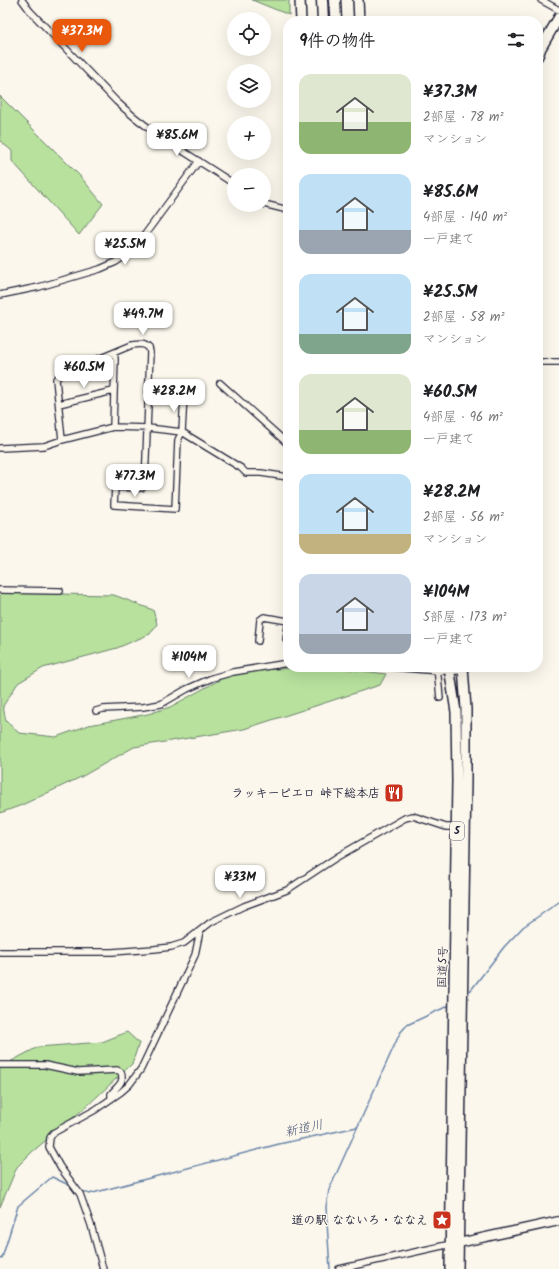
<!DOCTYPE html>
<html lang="ja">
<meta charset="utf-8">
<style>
body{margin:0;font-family:Kalam,"Klee One",sans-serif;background:#f6f6f6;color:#202124;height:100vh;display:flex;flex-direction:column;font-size:15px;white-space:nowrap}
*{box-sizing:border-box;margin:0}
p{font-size:13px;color:#757577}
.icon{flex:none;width:22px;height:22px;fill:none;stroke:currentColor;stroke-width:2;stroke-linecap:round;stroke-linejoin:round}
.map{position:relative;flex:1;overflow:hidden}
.details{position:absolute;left:283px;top:16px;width:260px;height:656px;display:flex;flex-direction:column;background:#fff;border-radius:16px;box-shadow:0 4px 16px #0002}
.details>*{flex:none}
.controls{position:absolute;left:227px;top:12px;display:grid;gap:8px}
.controls a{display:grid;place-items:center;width:44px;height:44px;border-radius:50%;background:#fff;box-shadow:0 4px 16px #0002;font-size:20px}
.price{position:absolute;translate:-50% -34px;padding:0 9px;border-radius:8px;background:#fff;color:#222;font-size:13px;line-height:26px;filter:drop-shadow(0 1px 2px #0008)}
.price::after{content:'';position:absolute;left:50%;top:24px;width:12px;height:9px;margin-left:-6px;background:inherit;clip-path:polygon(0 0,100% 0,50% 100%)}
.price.selected{background:#ea580c;color:#fff}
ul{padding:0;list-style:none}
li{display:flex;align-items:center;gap:12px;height:100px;padding:0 16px}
li span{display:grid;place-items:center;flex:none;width:112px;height:80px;border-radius:12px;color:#555}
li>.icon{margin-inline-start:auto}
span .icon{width:48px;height:48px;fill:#fffc;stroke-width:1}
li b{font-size:17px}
h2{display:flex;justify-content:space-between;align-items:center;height:48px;padding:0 16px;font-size:17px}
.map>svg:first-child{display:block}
</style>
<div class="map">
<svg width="559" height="1269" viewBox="0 0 559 1269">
<rect width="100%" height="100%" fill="#fbf7ec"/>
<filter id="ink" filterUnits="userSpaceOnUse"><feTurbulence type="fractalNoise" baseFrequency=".025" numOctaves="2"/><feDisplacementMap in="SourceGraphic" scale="8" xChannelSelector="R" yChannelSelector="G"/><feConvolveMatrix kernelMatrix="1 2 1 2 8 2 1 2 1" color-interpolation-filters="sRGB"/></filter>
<g filter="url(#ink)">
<path fill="#b7e19d" stroke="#6c826c" d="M252 0H289V15Z
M0 96 80 176 103 204 79 235 12 161V151L0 141Z
M0 593 114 595 153 610 157 624 150 634 117 648 43 668 18 683 3 706 6 721 19 733 56 737 89 725 148 714 170 707 221 679 248 671 308 667H333L386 674 380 685 244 729 134 747 81 777 22 805 0 813Z
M127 1032 139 1043 132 1064 87 1106 32 1152 17 1167 0 1207V1067L38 1047 102 1042Z"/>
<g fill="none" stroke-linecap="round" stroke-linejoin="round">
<path stroke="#6984a9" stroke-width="1.5" d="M466 994 471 990 504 947 523 927 559 902
M80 1190 89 1194 279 1144 357 1127
M0 1259 2 1258 18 1206 52 1177 71 1186
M330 1269 326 1207 329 1190 400 1033 407 1025 450 1005"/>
<defs>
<path id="minor" d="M22 0 30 11 116 101C151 134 194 157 234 184
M541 0 559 10
M264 204 288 210
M0 295 39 287 100 269 116 262 128 254 143 237 199 161
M538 362H559
M220 383 288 444
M59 404 113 391
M113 427 115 359 114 353
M62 440 56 379 60 375 132 345C139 344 144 343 149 348L150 352 145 484 142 488 115 487 114 505 175 509 178 440 182 432 184 396
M0 448 44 446 62 440 113 427 148 428 182 432 241 468 246 473H261L288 477
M0 590 60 591
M288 626 286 640 288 642
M258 641 260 620 264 617 288 621
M392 667 438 671H463
M437 667 440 698
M96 711 103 709 143 707 161 704 187 689 212 678 233 672 288 663
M0 952H112L154 949 171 947 184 943 211 922 244 906 287 890 337 857 405 818 413 816 446 827H459
M0 1065H45L78 1072 117 1070 121 1072C125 1083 117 1086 111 1094V1099
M103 1269 91 1225 80 1194 60 1167 49 1147 50 1138 53 1133 95 1110 121 1092 129 1085 141 1069 195 955 200 931
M339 1269 451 1244"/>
<path id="secondary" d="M454 1244 559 1221"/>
<path id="trunk" d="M300 0 301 21
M358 0 359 21
M538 56 541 48 559 17
M449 667 456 712 457 780 450 1269
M458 1269 466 780V709L463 667"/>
<path id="motorway" d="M322 0 323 21
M335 0 336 21"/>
</defs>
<use href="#minor" stroke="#22223b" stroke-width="8"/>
<use href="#secondary" stroke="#22223b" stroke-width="11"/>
<use href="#trunk" stroke="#22223b" stroke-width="12"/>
<use href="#motorway" stroke="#22223b" stroke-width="13"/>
<use href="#minor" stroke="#fbf7ec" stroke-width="5.5"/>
<use href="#secondary" stroke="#fbf7ec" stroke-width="8"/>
<use href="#trunk" stroke="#fbf7ec" stroke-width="9"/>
<use href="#motorway" stroke="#fbf7ec" stroke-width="10"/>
</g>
</g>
<defs>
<symbol id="restaurant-square" viewBox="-11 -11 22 22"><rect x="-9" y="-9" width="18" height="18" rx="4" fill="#c8321e" stroke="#fbf7ec"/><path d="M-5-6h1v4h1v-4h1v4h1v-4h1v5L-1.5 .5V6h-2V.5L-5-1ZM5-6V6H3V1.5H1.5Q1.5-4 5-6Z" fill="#fff"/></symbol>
<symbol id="sight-square" viewBox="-11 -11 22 22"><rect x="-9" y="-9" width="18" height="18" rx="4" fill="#c8321e" stroke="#fbf7ec"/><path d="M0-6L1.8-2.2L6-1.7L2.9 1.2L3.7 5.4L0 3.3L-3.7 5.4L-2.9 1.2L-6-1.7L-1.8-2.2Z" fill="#fff"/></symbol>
</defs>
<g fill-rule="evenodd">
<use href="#restaurant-square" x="383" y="782" width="22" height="22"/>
<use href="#sight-square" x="431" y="1209" width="22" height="22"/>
</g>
<g text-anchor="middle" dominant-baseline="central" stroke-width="3" stroke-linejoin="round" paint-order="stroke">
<rect fill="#fbf7ec" stroke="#636270" stroke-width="1" x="450" y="822" width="14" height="18" rx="3"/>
<g font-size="11" font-weight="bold" fill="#22223b">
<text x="457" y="831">5</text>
</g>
<g font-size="12" font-weight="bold" fill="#22223b" stroke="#fbf7ec" text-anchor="end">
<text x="380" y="793">ラッキーピエロ 峠下総本店</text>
<text x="428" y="1220">道の駅 なないろ・ななえ</text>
</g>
<g font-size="12" fill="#22223b" stroke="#fbf7ec">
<text transform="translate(443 967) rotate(-88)">国道5号</text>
</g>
<g font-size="13" font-style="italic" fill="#455372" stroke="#fbf7ec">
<text transform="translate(304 1129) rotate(-12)">新道川</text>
</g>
</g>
</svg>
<div class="controls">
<a><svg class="icon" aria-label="locate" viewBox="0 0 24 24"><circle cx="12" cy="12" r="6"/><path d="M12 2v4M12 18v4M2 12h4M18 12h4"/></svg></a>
<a><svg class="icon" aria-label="layers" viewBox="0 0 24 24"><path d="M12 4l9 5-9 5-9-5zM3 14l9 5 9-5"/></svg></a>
<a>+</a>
<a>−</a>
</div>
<b class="price selected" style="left:82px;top:53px">¥37.3M</b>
<b class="price" style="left:177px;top:157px">¥85.6M</b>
<b class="price" style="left:125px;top:266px">¥25.5M</b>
<b class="price" style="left:143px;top:336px">¥49.7M</b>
<b class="price" style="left:84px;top:389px">¥60.5M</b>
<b class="price" style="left:174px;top:413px">¥28.2M</b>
<b class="price" style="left:135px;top:498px">¥77.3M</b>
<b class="price" style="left:189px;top:679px">¥104M</b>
<b class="price" style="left:240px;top:899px">¥33M</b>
<section class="details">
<h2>9件の物件<svg class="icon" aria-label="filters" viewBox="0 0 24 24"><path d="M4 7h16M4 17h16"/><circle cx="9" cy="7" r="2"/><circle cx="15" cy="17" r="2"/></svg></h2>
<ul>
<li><span style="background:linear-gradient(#dfe7d0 60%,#8fb573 0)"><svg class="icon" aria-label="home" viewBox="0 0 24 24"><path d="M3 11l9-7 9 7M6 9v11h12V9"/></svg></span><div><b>¥37.3M</b><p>2部屋 · 78 m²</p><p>マンション</p></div></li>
<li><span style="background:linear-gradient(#bfe0f5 70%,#9aa5b1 0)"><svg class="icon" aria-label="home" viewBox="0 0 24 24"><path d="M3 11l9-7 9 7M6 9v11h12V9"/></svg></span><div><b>¥85.6M</b><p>4部屋 · 140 m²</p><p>一戸建て</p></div></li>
<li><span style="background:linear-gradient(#bfe0f5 75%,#7fa58c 0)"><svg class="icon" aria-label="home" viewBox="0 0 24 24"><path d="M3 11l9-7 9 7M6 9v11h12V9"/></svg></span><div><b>¥25.5M</b><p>2部屋 · 58 m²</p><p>マンション</p></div></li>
<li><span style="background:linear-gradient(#dfe7d0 70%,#8fb573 0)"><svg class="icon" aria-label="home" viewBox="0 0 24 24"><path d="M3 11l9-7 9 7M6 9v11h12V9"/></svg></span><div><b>¥60.5M</b><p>4部屋 · 96 m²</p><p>一戸建て</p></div></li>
<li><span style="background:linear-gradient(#bfe0f5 75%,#c2b280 0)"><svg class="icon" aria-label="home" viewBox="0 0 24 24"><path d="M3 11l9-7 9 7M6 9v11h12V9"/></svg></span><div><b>¥28.2M</b><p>2部屋 · 56 m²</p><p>マンション</p></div></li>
<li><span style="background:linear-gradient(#c9d6e8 75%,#9aa5b1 0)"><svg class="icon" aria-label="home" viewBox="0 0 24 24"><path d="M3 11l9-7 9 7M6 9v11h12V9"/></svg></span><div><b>¥104M</b><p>5部屋 · 173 m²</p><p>一戸建て</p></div></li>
</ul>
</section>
</div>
